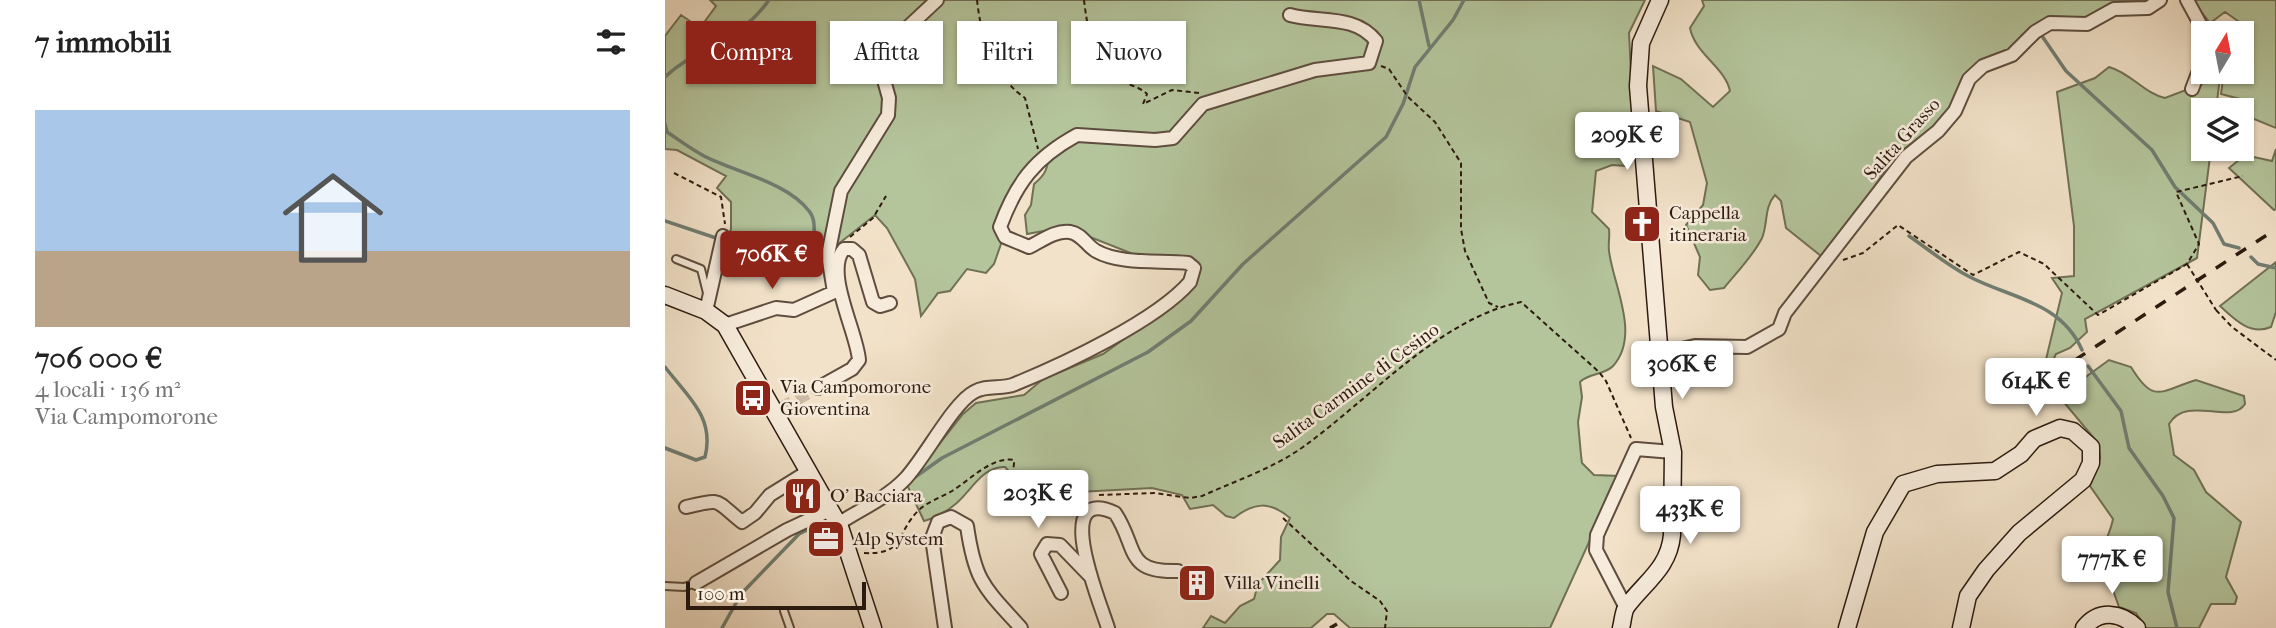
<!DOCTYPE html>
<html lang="it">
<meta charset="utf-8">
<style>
body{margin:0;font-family:"IM FELL French Canon",serif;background:#f6f6f6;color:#222;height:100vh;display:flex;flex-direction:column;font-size:26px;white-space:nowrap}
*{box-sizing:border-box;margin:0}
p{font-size:23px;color:#767676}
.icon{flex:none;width:38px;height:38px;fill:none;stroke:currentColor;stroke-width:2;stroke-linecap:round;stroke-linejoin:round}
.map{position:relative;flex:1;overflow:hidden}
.drawer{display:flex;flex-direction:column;background:#fff;width:665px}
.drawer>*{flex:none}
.top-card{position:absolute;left:21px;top:21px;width:665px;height:63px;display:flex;gap:14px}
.needle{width:46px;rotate:10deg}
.fabs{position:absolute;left:1526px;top:21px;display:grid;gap:14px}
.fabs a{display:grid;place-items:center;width:63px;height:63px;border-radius:0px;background:#fff;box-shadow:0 2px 5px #0004;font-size:35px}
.scale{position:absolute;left:21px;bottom:18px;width:180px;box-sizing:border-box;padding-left:7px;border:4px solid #2d1b0f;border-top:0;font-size:19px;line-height:24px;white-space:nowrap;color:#2d1b0f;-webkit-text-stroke:5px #f7ecdc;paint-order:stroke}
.price{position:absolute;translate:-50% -60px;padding:0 16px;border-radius:7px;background:#fff;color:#222;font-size:23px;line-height:46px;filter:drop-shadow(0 2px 4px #0008)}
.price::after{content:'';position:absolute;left:50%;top:42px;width:21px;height:16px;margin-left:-10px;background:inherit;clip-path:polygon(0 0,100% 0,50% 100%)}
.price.on{background:#8f2418;color:#fff}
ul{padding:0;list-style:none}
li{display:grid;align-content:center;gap:14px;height:371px;padding:0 35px}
li span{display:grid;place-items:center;height:217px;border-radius:0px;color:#555}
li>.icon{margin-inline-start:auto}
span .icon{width:126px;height:126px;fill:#fffc;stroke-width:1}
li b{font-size:30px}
h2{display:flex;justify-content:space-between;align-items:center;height:84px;padding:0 35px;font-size:30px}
.tag{padding:0 24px;border-radius:0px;background:#fff;box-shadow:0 2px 5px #0004;font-size:24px;line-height:63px}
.tag.on{background:#8f2418;color:#fff}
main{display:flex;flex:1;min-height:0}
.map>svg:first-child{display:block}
</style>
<main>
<section class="drawer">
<h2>7 immobili<svg class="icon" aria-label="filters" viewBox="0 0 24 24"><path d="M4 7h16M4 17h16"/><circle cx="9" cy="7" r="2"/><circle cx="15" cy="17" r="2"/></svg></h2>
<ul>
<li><span style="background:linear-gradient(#a9c7e8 65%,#b9a48a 0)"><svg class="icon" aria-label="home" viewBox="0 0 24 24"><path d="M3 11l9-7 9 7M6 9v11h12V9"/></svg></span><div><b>706 000 €</b><p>4 locali · 136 m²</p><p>Via Campomorone</p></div></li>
</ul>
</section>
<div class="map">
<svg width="1611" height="628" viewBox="0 0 1611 628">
<rect width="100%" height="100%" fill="#f2e2c9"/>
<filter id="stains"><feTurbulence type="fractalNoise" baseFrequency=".00286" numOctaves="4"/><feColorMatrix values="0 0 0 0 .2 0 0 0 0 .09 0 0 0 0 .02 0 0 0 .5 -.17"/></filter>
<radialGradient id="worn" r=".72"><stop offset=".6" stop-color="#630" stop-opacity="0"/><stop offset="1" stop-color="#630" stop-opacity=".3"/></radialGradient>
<path fill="#b4c49b" stroke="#707055" stroke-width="2" d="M45 0H980L964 33 970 153 962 166 947 165 931 171 927 212 944 229C945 237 943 243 944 251 948 285 976 335 948 366 940 375 924 373 915 382L917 397 913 422 916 455 917 463 929 475 954 476 885 628H685L669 614H662L646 628H538L546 616 560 623 575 606 589 599 593 584 615 560 616 537 625 518C605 501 589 502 569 518L561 516 548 505 525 509 517 495 487 488 358 495 351 492 349 477 340 467C316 466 305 494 288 506 281 512 267 519 259 521L242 485 298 414 311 403 359 395 378 379 438 354 523 293 529 286 532 271 468 254 400 227 362 234 360 215 366 205 369 184C380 175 383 169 384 153L373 162 334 231 336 244 329 264 321 273 302 269 285 291 273 293 256 316 250 279 222 228 210 215 153 260 127 265 108 264 77 254 63 237 66 229V202L52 188 61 176 12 150 0 149V36L16 15 35 28 51 6Z
M1037 0H1489L1425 20H1391L1347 50 1314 64 1281 117 1229 157 1161 260 1121 228 1116 201 1110 195C1099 207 1103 224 1097 238 1088 256 1072 272 1059 288L1045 290 1033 275 1035 257 1021 225 1038 205 1042 183 1025 122 991 111 988 66 1016 79 1048 107 1065 91C1060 67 1030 54 1025 28L1039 6Z
M1527 0H1611V128L1577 114V110H1572L1575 99 1556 94 1559 72H1577C1577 55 1582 42 1580 26L1560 12 1545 23Z
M1444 67C1466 73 1480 94 1500 98L1555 77 1551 110H1538V149H1546L1532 258 1420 319 1422 332 1405 348 1391 354 1384 368 1398 386 1411 384 1444 360 1466 367C1489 405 1495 391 1531 380L1579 396 1580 404C1566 426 1522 394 1504 424L1509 455 1529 470 1541 492 1576 522 1561 577 1572 597 1570 604H1546L1534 628H1481L1471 613 1454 607 1448 590V578C1425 557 1443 545 1448 519L1425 486 1435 458 1433 443 1377 376 1397 293 1387 278 1409 276V226L1392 92 1430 78Z
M1611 149V209L1609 210 1564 168 1580 155 1607 161Z
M1611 262V312L1606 327C1585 336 1569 319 1555 306Z"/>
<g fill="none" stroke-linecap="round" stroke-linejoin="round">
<path stroke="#707d71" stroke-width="3.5" d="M754 0 764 46
M1377 36 1401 71 1487 150 1510 187 1548 223 1559 244 1574 248
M0 77C35 44 72 45 104 0
M0 124 2 132C14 140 26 149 39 156 70 172 122 182 144 211 151 219 149 232 149 242 128 274 89 253 61 242
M0 221 54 239
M1244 236C1263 249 1282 265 1303 276 1344 298 1396 301 1417 350
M1586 257 1593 264 1611 268
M1423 366 1456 411 1464 448 1498 496 1509 518 1503 592 1512 628
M0 367C23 397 50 417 40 457L31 460 0 448
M246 480 277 458 483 352 526 321 578 264 721 137 738 104 750 67 788 20 799 0
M57 628 76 594 134 534 160 521"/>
<path stroke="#cbbaa4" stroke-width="12" stroke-dasharray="12 6" stroke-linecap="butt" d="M116 408 153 388"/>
<defs>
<path id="lane" d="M11 259 36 269 42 293
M0 586 19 587 31 583
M119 611 125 628"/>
<path id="street" d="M1522 0 1540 33
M1527 89 1538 60
M41 311 58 236
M60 325 111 308 129 310 169 292 163 255 176 191 223 115 224 98 217 73 220 53 226 43 272 0
M995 354 1030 346 1082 347 1114 329 1120 313 1241 157 1273 131 1290 111 1304 79 1318 66 1347 55 1370 32 1385 23 1422 24 1449 9 1483 8 1495 0
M153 388 187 369 194 360C192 332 159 272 179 249H187L194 255 208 302 215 306 225 303
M21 507C59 498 49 500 77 522L90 513 105 495 142 472
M173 524C194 510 222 498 240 479 260 458 288 403 309 392 322 384 337 390 350 384 399 364 491 321 525 282L529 268 523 263C495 260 456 265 431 251 421 245 417 234 405 232 390 230 377 241 364 247L340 237 335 227C351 183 370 158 412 135L490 140 508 138 538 104 650 70 704 63 711 41C690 14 654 23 625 15
M31 583 122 530 165 510
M396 593 376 554 382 544 395 545 425 576
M961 608 931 550 932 535 971 449 1008 452
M280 628 267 538 273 522 286 517 302 526C310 582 319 587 356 628
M443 628C437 607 384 483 450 513 473 547 459 573 513 571"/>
<path id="secondary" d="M0 295 41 311 60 325 175 527 208 628
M956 628C958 621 958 611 962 606 980 582 1004 568 1007 535L1008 452 999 407 973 86 976 43 995 0
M1182 628 1210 532 1238 484 1272 474 1330 471 1356 454 1369 439 1395 428 1408 431 1426 447V463L1418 480 1354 533 1321 570 1303 596 1296 628
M1419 628C1434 609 1456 612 1472 628"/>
</defs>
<use href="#lane" stroke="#5e4d3e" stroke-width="10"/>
<use href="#street" stroke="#5e4d3e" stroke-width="16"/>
<use href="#secondary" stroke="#2d1b0f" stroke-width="19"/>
<path stroke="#2d1b0f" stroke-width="2" stroke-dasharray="5 3.5" stroke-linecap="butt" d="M312 0C316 37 328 76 360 98L373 149
M419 0C422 26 428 65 453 79 462 85 474 86 482 94L478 104 507 90 534 93
M716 66 724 69 743 97 770 122 796 163V229L800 251 824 303 833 307
M9 173 56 197 60 224
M185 237 208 218 221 196
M1178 260 1198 253 1233 225 1308 275 1354 252 1379 264 1433 315 1522 264 1534 244 1511 192 1578 176
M66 263 130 271 150 264
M1551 310 1567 327 1611 360
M434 495 489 493 525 498 537 496C570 481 609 468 638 447 705 399 774 319 856 302L934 372 941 381 966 438
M618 518 686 581 715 601 722 611 720 628
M199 553C241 555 230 533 254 510 262 502 277 497 287 491 305 480 327 456 349 460 350 473 340 484 337 497L341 501 425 496"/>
<use href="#lane" stroke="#f7ecdc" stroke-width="6"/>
<use href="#street" stroke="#f7ecdc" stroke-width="12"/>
<use href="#secondary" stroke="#f7ecdc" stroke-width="16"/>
<path stroke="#2d1b0f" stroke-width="3.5" stroke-dasharray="12 12" stroke-linecap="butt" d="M1390 373 1611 229
M665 628 672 624"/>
<path stroke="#2d1b0f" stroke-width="2" stroke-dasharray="5 3.5" stroke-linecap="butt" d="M1522 264 1551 310"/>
</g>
<defs>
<symbol id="church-square" viewBox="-11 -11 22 22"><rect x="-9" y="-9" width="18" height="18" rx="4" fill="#8f2418" stroke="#f7ecdc"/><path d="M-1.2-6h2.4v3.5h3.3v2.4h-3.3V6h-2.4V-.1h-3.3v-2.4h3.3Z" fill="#fff"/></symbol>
<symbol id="bus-square" viewBox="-11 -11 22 22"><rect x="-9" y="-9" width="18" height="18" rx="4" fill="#8f2418" stroke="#f7ecdc"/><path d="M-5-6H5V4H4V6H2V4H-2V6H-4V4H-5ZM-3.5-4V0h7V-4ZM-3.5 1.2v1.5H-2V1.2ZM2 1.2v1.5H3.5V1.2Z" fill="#fff"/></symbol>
<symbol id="restaurant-square" viewBox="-11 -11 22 22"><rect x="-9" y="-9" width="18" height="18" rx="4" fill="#8f2418" stroke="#f7ecdc"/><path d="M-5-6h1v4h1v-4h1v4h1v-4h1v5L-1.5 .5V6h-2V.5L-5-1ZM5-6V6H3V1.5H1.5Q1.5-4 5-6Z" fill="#fff"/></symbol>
<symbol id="office-square" viewBox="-11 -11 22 22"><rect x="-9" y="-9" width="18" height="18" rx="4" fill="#8f2418" stroke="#f7ecdc"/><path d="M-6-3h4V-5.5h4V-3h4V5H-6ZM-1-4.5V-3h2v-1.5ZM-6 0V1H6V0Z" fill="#fff"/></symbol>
<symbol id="building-square" viewBox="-11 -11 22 22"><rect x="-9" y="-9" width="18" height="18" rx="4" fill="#8f2418" stroke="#f7ecdc"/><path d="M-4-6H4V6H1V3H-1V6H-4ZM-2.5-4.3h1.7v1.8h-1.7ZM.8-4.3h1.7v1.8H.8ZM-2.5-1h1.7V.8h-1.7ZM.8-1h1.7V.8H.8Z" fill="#fff"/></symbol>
</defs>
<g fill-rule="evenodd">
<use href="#church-square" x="955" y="202" width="44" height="44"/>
<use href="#bus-square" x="66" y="376" width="44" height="44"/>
<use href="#restaurant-square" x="116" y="474" width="44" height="44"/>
<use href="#office-square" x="139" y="517" width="44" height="44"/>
<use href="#building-square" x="510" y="561" width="44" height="44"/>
</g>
<g text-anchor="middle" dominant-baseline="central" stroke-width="5" stroke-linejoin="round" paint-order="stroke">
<g font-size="19" fill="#2d1b0f" stroke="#f7ecdc">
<text transform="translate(1237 139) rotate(-48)">Salita Grasso</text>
<text transform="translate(691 386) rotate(-36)">Salita Carmine di Cesino</text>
</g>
<g font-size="19" fill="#2d1b0f" stroke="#f7ecdc" text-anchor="start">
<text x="1004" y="213">Cappella<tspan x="1004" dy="22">itineraria</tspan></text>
<text x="115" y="387">Via Campomorone<tspan x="115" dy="22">Gioventina</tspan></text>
<text x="165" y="496">O' Bacciara</text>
<text x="188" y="539">Alp System</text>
<text x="559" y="583">Villa Vinelli</text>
</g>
</g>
<rect width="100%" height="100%" filter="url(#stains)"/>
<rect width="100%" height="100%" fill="url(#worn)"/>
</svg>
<div class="fabs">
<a><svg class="needle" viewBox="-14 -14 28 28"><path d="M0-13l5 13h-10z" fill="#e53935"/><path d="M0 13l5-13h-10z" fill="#767676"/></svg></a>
<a><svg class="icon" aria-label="layers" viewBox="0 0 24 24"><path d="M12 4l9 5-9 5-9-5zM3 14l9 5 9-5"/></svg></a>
</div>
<div class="scale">100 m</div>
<b class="price" style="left:962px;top:172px">209K €</b>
<b class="price on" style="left:107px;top:291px">706K €</b>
<b class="price" style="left:1017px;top:401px">306K €</b>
<b class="price" style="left:1371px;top:418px">614K €</b>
<b class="price" style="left:373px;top:530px">203K €</b>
<b class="price" style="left:1025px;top:546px">433K €</b>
<b class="price" style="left:1447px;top:596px">777K €</b>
<div class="top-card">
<a class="tag on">Compra</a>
<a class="tag">Affitta</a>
<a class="tag">Filtri</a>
<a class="tag">Nuovo</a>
</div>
</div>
</main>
